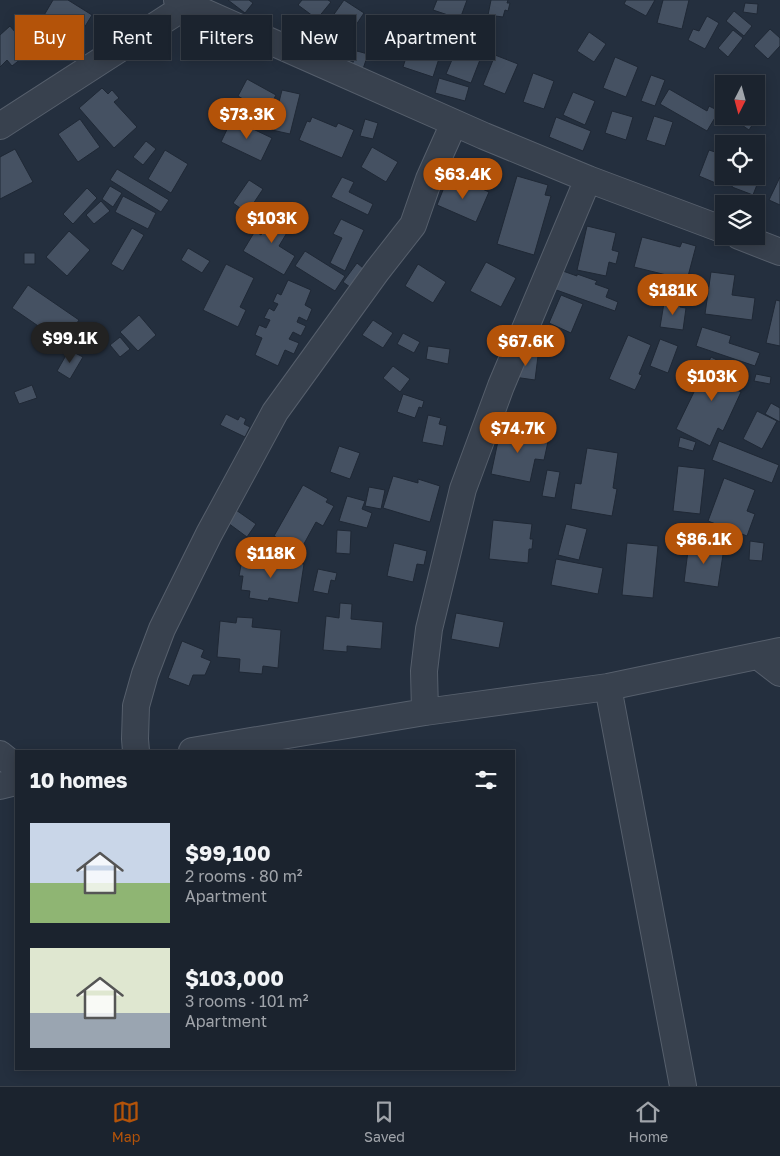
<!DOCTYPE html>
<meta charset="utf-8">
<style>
body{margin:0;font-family:"Golos Text",sans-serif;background:#242b36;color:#f1f3f6;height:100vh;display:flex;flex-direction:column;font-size:19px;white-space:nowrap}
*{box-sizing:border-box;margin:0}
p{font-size:16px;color:#a0a4aa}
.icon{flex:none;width:28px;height:28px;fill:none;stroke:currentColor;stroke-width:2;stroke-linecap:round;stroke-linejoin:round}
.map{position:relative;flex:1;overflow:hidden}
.panel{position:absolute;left:15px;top:750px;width:500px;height:320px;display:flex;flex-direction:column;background:#1b232e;border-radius:0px;box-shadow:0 2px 12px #0003,0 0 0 1px #39404a}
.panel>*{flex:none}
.guide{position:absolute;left:15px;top:15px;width:500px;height:45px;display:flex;gap:10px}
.needle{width:32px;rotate:186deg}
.fabs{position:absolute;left:715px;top:75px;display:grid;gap:10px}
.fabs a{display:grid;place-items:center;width:50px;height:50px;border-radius:0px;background:#1b232e;box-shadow:0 2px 12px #0003,0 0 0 1px #39404a;font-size:25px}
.price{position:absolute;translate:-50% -42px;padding:0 11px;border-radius:18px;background:#b45309;color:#fff;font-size:16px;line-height:32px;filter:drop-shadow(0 1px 2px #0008)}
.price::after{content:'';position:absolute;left:50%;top:30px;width:15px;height:11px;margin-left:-8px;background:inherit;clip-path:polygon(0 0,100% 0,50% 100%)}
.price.selected{background:#222;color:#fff}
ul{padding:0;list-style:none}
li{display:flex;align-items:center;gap:15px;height:125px;padding:0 15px}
li span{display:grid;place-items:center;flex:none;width:140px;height:100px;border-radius:0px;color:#555}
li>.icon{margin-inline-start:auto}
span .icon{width:60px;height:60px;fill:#fffc;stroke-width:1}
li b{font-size:21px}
h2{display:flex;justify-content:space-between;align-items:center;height:60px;padding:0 15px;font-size:21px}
.tag{padding:0 18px;border-radius:0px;background:#1b232e;box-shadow:0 2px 12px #0003,0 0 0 1px #39404a;font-size:18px;line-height:45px}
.tag.selected{background:#b45309;color:#fff}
.tab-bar{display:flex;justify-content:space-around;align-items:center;height:70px;border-top:1px solid #39404a;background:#1b232e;font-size:14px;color:#a0a4aa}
.tab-bar a{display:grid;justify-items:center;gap:2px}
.tab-bar .selected{color:#b45309}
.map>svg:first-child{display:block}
</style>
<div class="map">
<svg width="780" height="1086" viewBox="0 0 780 1086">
<rect width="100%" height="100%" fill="#242f3e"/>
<path fill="#455162" stroke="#1f2835" d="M53 0H68L92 15 78 38 43 17Z
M228 0H249L253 3 245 13Z
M302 0H328L331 2 317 19 298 5Z
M344 0 364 13 350 34 330 20Z
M437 0H467L460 19 433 10Z
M491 0H508L507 3H510L508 11 505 10 503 17 488 15Z
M626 0H655L646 16 624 4Z
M663 0H689L682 29 657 23Z
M745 3 758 4 757 14 743 12Z
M734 11 752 26 744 36 726 21Z
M378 16 405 28 397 46 370 35Z
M707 16 719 23 705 49 688 40 693 29 699 31Z
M418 20 437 26 434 34 446 37 433 77 403 67Z
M10 26 31 51 12 66 7 60 0 67V35Z
M770 29 780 38V46L768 59 754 46Z
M733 30 743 38 728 57 718 48Z
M589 32 606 44 594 62 577 51Z
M459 43 483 52 471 83 446 74Z
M357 51 368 54 363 69 352 65Z
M495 55 518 64 505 94 483 85Z
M615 57 638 67 626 97 603 88Z
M533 73 554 81 544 109 523 102Z
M651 75 665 80 655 106 641 101Z
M439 78 469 87 465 101 435 93Z
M247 79 276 95 266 113 238 96Z
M102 88 108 94 112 90 119 98 114 102 137 127 114 148 79 108Z
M669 89 707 111 709 106 719 111 707 131 660 104Z
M282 90 300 94 290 134 272 130Z
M573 92 595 101 585 125 563 115Z
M756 110 760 113 749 130 739 123 744 116H756Z
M612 111 633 117 626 140 605 133Z
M654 116 673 122 665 146 646 140Z
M312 117 336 127 338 123 354 130 342 158 299 140 307 121 310 122Z
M556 117 591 131 583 151 549 137Z
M80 119 100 147 78 162 58 134Z
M232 119 272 138 261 161 221 142Z
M365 119 378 123 373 139 360 136Z
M146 141 156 149 143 165 133 157Z
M372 147 398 162 386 182 361 167Z
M15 149 33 182 0 199V157Z
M165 150 188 164 171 193 148 179Z
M709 150 724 155V170L718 184 699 176Z
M756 160 765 164 753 195 732 187 736 176H756Z
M117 169 169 200 161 212 110 180Z
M517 176 548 185 545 195 551 196 534 255 497 244Z
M342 177 354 182 349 192 373 204 368 215 331 197Z
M780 177V205L769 200Z
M249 180 263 189 247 213 233 203Z
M447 180 465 188 467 182 489 192 476 222 437 205Z
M110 186 122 193 113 207 102 199Z
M87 188 97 198 73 224 63 214Z
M123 196 156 213 148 229 115 212Z
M101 201 110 211 94 224 86 215Z
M276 210 294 221 279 246 295 256 284 275 243 251 255 231 261 235Z
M341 219 364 230 345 271 330 263 342 238 333 234Z
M587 226 616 233 612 250 619 252 616 264 609 262 606 276 577 270Z
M132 228 144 235 123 271 111 264Z
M69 231 90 250 67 276 46 257Z
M642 237 680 247 682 242 696 246 687 280 634 267Z
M188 248 210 261 202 273 181 260Z
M305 251 345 276 335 291 295 266Z
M24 253H35V264H24Z
M486 262 516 278 501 307 470 291Z
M357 263 368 272 354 290 343 282Z
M226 264 254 278 240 307 246 310 238 327 203 310Z
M418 264 446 282 433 303 405 286Z
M560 270 577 276V274L597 281 595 284 609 289 606 297 618 302 615 311 548 287Z
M711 272 735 275 732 295 755 298 752 320 705 314Z
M288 280 311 290 305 305 312 309 307 321 299 317 297 322 306 326 301 336 293 332 289 339 299 343 294 354 285 350 278 366 255 355 262 338 255 335 259 325 266 328 270 320 264 318 269 308 274 311 278 304 273 302 277 293 281 295Z
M28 285 79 320 63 343 12 308Z
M561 295 583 304 571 333 549 323Z
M776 300 780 301V346L766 343Z
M675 301 681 302 680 307 686 308 683 330 660 327 664 303 674 304Z
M139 315 156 335 138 351 120 332Z
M373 320 393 333 383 348 362 335Z
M702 327 731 336 729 343 760 353 755 366 696 346Z
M403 333 420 342 414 353 397 344Z
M628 335 651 345 639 374 642 375 635 390 609 379Z
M120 337 130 349 120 357 110 345Z
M660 339 678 346 668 373 650 366Z
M428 346 450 349 448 364 426 359Z
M69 350 83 357 70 379 57 371Z
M517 354 538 356 535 380 514 377Z
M711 357 745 374 737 390 741 392 723 431 718 428 710 446 676 429Z
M393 366 410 379 400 392 383 378Z
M756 374 771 377 770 384 754 381Z
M32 385 37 398 19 404 14 392Z
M403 394 424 401 422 408 419 407 415 418 397 412Z
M771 403 780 408V422L765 414Z
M757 411 777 421 762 449 743 439Z
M226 414 238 420 240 416 246 419 244 424 250 427 245 437 220 425Z
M428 415 441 418 439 424 447 426 443 446 422 442Z
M501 427 549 437 544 460 535 459 530 482 491 474Z
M680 437 696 442 693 451 678 447Z
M719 441 779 465 772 483 712 460Z
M339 446 360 453 350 479 330 472Z
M587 448 618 453 613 488 617 489 612 516 571 509 575 483 581 484Z
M678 466 705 469 700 514 673 511Z
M547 470 560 472 555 498 542 496Z
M393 476 418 483V479L440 486 430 522 383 508Z
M724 478 755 490 747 511 755 514 747 536 708 521Z
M303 485 328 499 326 502 334 506 323 526 316 522 300 551 274 536Z
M369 487 385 490 381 509 365 506Z
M347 496 365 501 362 509 372 513 367 528 339 521Z
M236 510 256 524 247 537 228 523Z
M493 520 532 524 530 539H533L532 549H529L528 563 489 559Z
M566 524 587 529 579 560 558 555Z
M337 530 351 531 350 554 336 553Z
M750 541 764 543 762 561 749 560Z
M394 543 427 551 424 565 417 564 413 582 387 576Z
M627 543 658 546 653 598 622 595Z
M689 543 724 548 718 587 684 582Z
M243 554 304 564 298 603 269 598 268 601 249 598 250 591 241 590 243 576H239Z
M556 559 603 568 598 594 551 585Z
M318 569 337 573 335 581 331 580 328 594 313 591Z
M340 603 352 604 351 619 383 622 381 649 347 646V652L323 650 326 616 339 618Z
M456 613 504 622 499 648 451 639Z
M237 617 253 618 252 627 281 630 278 668 263 666 262 674 239 672 240 659 217 657 220 621 236 623Z
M182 641 204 650 201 657 211 661 205 675H193L189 686 168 678Z"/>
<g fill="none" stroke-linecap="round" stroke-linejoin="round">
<defs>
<path id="minor" d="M177 0 484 136 588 179 724 230
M0 126 195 0
M739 236 780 252
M758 656 780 673
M608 687 683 1086
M425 712 424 671 429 629 463 489 501 386 588 179
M136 751 135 739 136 706 145 674 162 629 209 534 275 412 377 271 413 225 429 179 454 123
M192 751 425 712 608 687 780 651
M0 754 16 767
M0 786 16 782"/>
</defs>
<use href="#minor" stroke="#565f6c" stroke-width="28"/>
<use href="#minor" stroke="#38414e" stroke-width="26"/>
</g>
</svg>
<div class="fabs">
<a><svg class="needle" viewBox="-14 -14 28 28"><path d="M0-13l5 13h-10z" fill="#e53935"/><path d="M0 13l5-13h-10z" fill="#a0a4aa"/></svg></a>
<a><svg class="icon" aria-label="locate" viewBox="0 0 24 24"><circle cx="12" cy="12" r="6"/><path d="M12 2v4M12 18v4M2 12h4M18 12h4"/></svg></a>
<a><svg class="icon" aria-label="layers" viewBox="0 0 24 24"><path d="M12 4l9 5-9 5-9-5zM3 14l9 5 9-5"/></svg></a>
</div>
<b class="price" style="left:247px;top:140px">$73.3K</b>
<b class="price" style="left:463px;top:200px">$63.4K</b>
<b class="price" style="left:272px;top:244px">$103K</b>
<b class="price" style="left:673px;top:316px">$181K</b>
<b class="price selected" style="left:70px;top:364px">$99.1K</b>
<b class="price" style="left:526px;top:367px">$67.6K</b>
<b class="price" style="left:712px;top:402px">$103K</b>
<b class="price" style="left:518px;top:454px">$74.7K</b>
<b class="price" style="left:704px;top:565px">$86.1K</b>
<b class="price" style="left:271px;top:579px">$118K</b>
<div class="guide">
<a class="tag selected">Buy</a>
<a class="tag">Rent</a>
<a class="tag">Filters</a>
<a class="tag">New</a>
<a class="tag">Apartment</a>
</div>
<section class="panel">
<h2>10 homes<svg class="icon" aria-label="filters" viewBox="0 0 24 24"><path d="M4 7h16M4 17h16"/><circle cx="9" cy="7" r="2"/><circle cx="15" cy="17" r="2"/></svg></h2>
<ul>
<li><span style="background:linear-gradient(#c9d6e8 60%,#8fb573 0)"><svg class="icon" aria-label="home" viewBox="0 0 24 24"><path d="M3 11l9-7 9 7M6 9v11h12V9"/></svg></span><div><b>$99,100</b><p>2 rooms · 80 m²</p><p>Apartment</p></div></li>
<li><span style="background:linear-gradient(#dfe7d0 65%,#9aa5b1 0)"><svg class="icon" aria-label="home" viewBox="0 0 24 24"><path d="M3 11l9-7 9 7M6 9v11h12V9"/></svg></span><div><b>$103,000</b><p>3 rooms · 101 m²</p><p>Apartment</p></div></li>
</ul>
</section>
</div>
<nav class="tab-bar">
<a class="selected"><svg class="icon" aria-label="map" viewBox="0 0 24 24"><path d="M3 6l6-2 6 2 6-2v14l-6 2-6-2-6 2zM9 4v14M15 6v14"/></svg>Map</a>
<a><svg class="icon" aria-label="saved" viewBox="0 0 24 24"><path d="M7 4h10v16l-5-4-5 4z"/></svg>Saved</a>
<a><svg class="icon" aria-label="home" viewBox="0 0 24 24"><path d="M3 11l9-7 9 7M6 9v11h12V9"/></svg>Home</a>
</nav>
